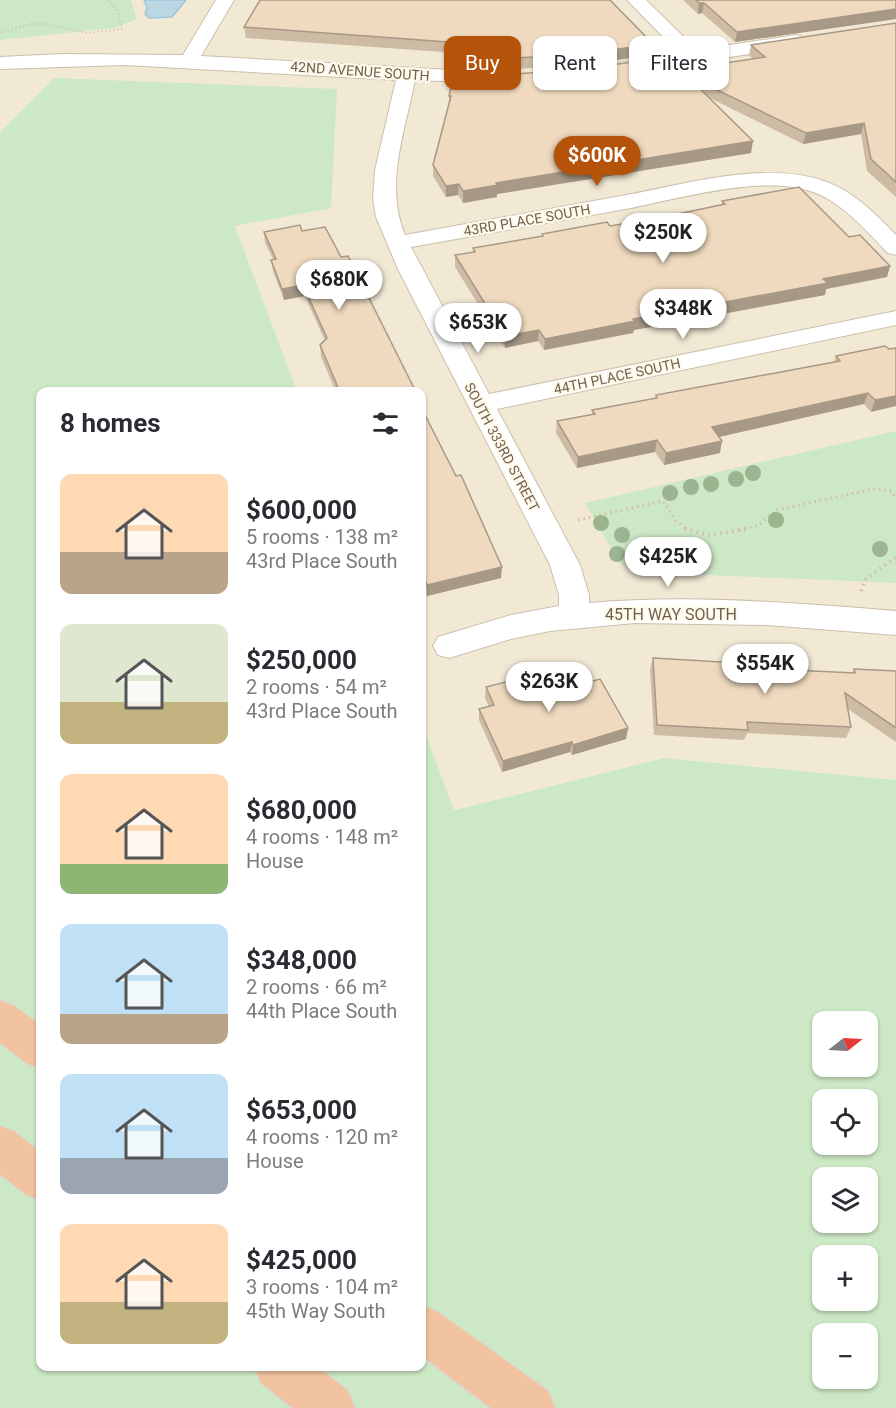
<!DOCTYPE html>
<meta charset="utf-8">
<style>
body{margin:0;font-family:Roboto,sans-serif;background:#f2f2f3;color:#2b2b33;height:100vh;display:flex;flex-direction:column;font-size:22px;white-space:nowrap}
*{box-sizing:border-box;margin:0}
p{font-size:20px;color:#7c7c81}
.icon{flex:none;width:33px;height:33px;fill:none;stroke:currentColor;stroke-width:2;stroke-linecap:round;stroke-linejoin:round}
.map{position:relative;flex:1;overflow:hidden}
.panel{position:absolute;left:36px;top:387px;width:390px;height:984px;display:flex;flex-direction:column;background:#fff;border-radius:12px;box-shadow:0 2px 4px #0004}
.panel>*{flex:none}
.hud{position:absolute;left:444px;top:36px;width:362px;height:54px;display:flex;gap:12px}
.needle{width:39px;rotate:72deg}
.fabs{position:absolute;left:812px;top:1011px;display:grid;gap:12px}
.fabs a{display:grid;place-items:center;width:66px;height:66px;border-radius:12px;background:#fff;box-shadow:0 2px 4px #0004;font-size:30px}
.price{position:absolute;translate:-50% -51px;padding:0 14px;border-radius:21px;background:#fff;color:#222;font-size:20px;line-height:39px;filter:drop-shadow(0 2px 3px #0008)}
.price::after{content:'';position:absolute;left:50%;top:36px;width:18px;height:14px;margin-left:-9px;background:inherit;clip-path:polygon(0 0,100% 0,50% 100%)}
.price.on{background:#b45309;color:#fff}
ul{padding:0;list-style:none}
li{display:flex;align-items:center;gap:18px;height:150px;padding:0 24px}
li span{display:grid;place-items:center;flex:none;width:168px;height:120px;border-radius:12px;color:#555}
li>.icon{margin-inline-start:auto}
span .icon{width:72px;height:72px;fill:#fffc;stroke-width:1}
li b{font-size:26px}
h2{display:flex;justify-content:space-between;align-items:center;height:72px;padding:0 24px;font-size:26px}
.chip{padding:0 21px;border-radius:12px;background:#fff;box-shadow:0 2px 4px #0004;font-size:21px;line-height:54px}
.chip.on{background:#b45309;color:#fff}
.map>svg:first-child{display:block}
</style>
<div class="map">
<svg width="896" height="1408" viewBox="0 0 896 1408">
<rect width="100%" height="100%" fill="#fbf6e6"/>
<path fill="#f2e9d5" d="M0 0H896V780L664 758 453 810 422 725V392L297 391 235 226 54 78 0 132Z"/>
<path fill="#cde8c5" fill-rule="evenodd" d="M0 0H131L137 19 114 28 0 40Z
M54 78 337 89 331 208 235 226 297 391 40 392V1366H422V725L454 810 664 758 896 780V1408H0V132ZM822 1022H867V1066H822ZM822 1100H867V1144H822ZM822 1178H867V1222H822ZM822 1256H867V1300H822ZM822 1334H867V1378H822Z
M896 431V583L636 572 622 565 616 557 585 503Z"/>
<path fill="#bbd7e4" stroke="#a2c5d5" stroke-width="1.5" d="M144 0H186L172 17 149 18 145 14 147 8Z"/>
<g fill="none" stroke-linecap="round" stroke-linejoin="round">
<defs>
<path id="minor" d="M216 0H234L201 56 506 73 509 77 506 81 499 83 415 80C405 132 384 184 405 235 477 222 549 209 621 196 683 185 762 160 824 181 853 191 875 213 896 235V255L888 253C865 230 842 201 810 191 762 175 680 198 631 208 558 221 484 234 411 247L489 394 896 311V325L497 409 580 565 589 595V603C691 594 794 603 896 611V635L767 625 635 623 550 631 511 639 449 658 438 655 433 646 438 637 511 615 559 606V595L550 565 398 269 376 217 373 199 375 170 396 80 125 65 0 69V57L63 54 183 55Z
M627 0H646L697 50 796 35 803 37 805 41 803 45 796 47 625 73 618 71 615 67 618 63 679 53Z"/>
<path id="motorway" d="M0 1000 14 1006 40 1025V1068L26 1063 0 1043Z
M0 1126 15 1132 40 1152V1200L25 1194 0 1174Z
M422 1305 438 1312 548 1391 555 1408H491L422 1356Z
M254 1366H317L348 1391 355 1408H293L261 1383Z"/>
</defs>
<use href="#minor" stroke="#ccbfad" stroke-width="2"/>
<use href="#motorway" stroke="#dbd6d0" stroke-width="2"/>
<path stroke="#d4bea2" stroke-width="2" stroke-dasharray="1 3" stroke-linecap="butt" d="M0 33 31 24H48L87 33 122 29 118 11 108 0"/>
<path stroke="#d4bea2" stroke-width="3" stroke-dasharray="1.5 4" stroke-linecap="butt" d="M578 520 663 501 676 521 688 530
M739 530 759 525 776 510 873 489 892 491 896 498"/>
<path stroke="#d4bea2" stroke-width="4" stroke-dasharray="1.5 4.5" stroke-linecap="butt" d="M685 529 708 535 747 529
M861 591 866 579 896 557"/>
<use href="#minor" fill="#fff" fill-rule="evenodd"/>
<use href="#motorway" fill="#f2c3a0" fill-rule="evenodd"/>
</g>
<g fill="#9cb48f">
<circle cx="753" cy="473" r="8"/>
<circle cx="736" cy="479" r="8"/>
<circle cx="711" cy="484" r="8"/>
<circle cx="691" cy="487" r="8"/>
<circle cx="670" cy="493" r="8"/>
<circle cx="776" cy="520" r="8"/>
<circle cx="601" cy="523" r="8"/>
<circle cx="622" cy="535" r="8"/>
<circle cx="880" cy="549" r="8"/>
<circle cx="617" cy="554" r="8"/>
</g>
<path fill="#cebba4" d="M683 0H896V19L735 42 702 13 698 14Z
M896 23V197L867 171 861 134 803 144 710 98 751 153 497 194V197L463 203 458 195 446 197 433 176V165L449 105V96L516 74 678 70 753 59 749 55 751 45Z
M244 27 652 55 583 65 515 69 458 67V53L246 38Z
M722 201 849 237 890 266 887 277 826 289 825 295 634 330 633 333 544 350 538 341 505 348 455 267V255L473 252V248L542 236V234L610 226 722 205Z
M302 231 341 257 416 392H336L321 357 320 345 325 341 305 296 284 300 273 271 271 260 273 259 265 243 264 232Z
M896 348 871 412 864 404 719 437 720 453 664 465 655 452 577 468 556 433 557 421 592 414V410L655 398 656 395 834 362 836 356Z
M422 401 425 409V416L501 578 427 596 422 584Z
M653 658 792 670 852 673 854 669 896 671V742L848 709 851 727 846 738 747 733 744 740 654 735 650 669Z
M585 683 628 728 626 739 572 755 570 752 502 772 479 720V709L489 707 485 698 486 687Z"/>
<path fill="#a79986" d="M699 3H704L702 13 698 14Z
M896 9V19L735 42 737 32Z
M653 44 652 55 583 65 584 54Z
M864 123 861 134 803 144 806 133Z
M753 141 751 153 497 194V197L463 203V191L496 183Z
M459 184 458 195 446 197V186Z
M890 266 887 277 826 289 825 295 634 330 633 333 544 350 545 339 633 319 823 279Z
M303 285 305 296 284 300 282 289Z
M539 330 538 341 505 348V336Z
M868 393 864 404 710 439 712 427Z
M896 396V406L871 412 875 400Z
M657 440 655 452 577 468 578 457Z
M722 441 720 453 664 465 666 453Z
M502 567 501 578 427 596V585Z
M628 728 626 739 572 755 573 745Z
M572 742 570 752 502 772 503 761Z"/>
<path fill="#efdabf" stroke="#a79986" stroke-width="1.5" d="M260 0H610L653 44 584 54 515 58 458 57 461 43 244 27Z
M696 0H896V9L737 32 704 3H699Z
M896 23V182L871 159 864 123 806 133 686 75 753 141 496 183 498 185 463 191 459 184 446 186 433 165 451 96H449L454 73 516 74 584 69 666 57 678 70 765 57 751 45Z
M799 187 849 237 860 235 890 266 823 279 828 283 633 319 635 321 545 339 539 330 505 336 455 255 475 252 473 248 543 236 542 234 607 222 610 226 659 218 725 204 722 201Z
M300 225 302 231 325 227 341 257 348 256 416 392H340L320 345 327 338 303 285 282 289 271 260 276 259 264 232Z
M885 346 889 349 896 348V396L875 400 868 393 712 427 722 441 666 453 657 440 578 457 557 421 595 414 592 410 657 398 656 395 840 361 836 356Z
M422 401 425 409H422L456 476 461 475 502 567 427 585 422 573Z
M653 658 791 666 792 670 855 673 854 669 896 671V728L845 693 851 727 747 722 748 730 657 725Z
M574 665 585 683 600 679 628 728 573 745 572 742 503 761 479 709 494 705 486 687Z"/>
<g text-anchor="middle" dominant-baseline="central" stroke-width="4.5" stroke-linejoin="round" paint-order="stroke">
<g font-size="14" fill="#73604c" stroke="#fefaec">
<text transform="translate(360 71) rotate(4)">42ND AVENUE SOUTH</text>
<text transform="translate(527 220) rotate(-10)">43RD PLACE SOUTH</text>
<text transform="translate(617 376) rotate(-12)">44TH PLACE SOUTH</text>
<text transform="translate(502 447) rotate(62)">SOUTH 333RD STREET</text>
</g>
<g font-size="16" fill="#73604c" stroke="#fefaec">
<text x="671" y="614">45TH WAY SOUTH</text>
</g>
</g>
</svg>
<div class="fabs">
<a><svg class="needle" viewBox="-14 -14 28 28"><path d="M0-13l5 13h-10z" fill="#e53935"/><path d="M0 13l5-13h-10z" fill="#7c7c81"/></svg></a>
<a><svg class="icon" aria-label="locate" viewBox="0 0 24 24"><circle cx="12" cy="12" r="6"/><path d="M12 2v4M12 18v4M2 12h4M18 12h4"/></svg></a>
<a><svg class="icon" aria-label="layers" viewBox="0 0 24 24"><path d="M12 4l9 5-9 5-9-5zM3 14l9 5 9-5"/></svg></a>
<a>+</a>
<a>−</a>
</div>
<b class="price on" style="left:597px;top:187px">$600K</b>
<b class="price" style="left:663px;top:264px">$250K</b>
<b class="price" style="left:339px;top:311px">$680K</b>
<b class="price" style="left:683px;top:340px">$348K</b>
<b class="price" style="left:478px;top:354px">$653K</b>
<b class="price" style="left:668px;top:588px">$425K</b>
<b class="price" style="left:765px;top:695px">$554K</b>
<b class="price" style="left:549px;top:713px">$263K</b>
<div class="hud">
<a class="chip on">Buy</a>
<a class="chip">Rent</a>
<a class="chip">Filters</a>
</div>
<section class="panel">
<h2>8 homes<svg class="icon" aria-label="filters" viewBox="0 0 24 24"><path d="M4 7h16M4 17h16"/><circle cx="9" cy="7" r="2"/><circle cx="15" cy="17" r="2"/></svg></h2>
<ul>
<li><span style="background:linear-gradient(#ffd9b3 65%,#b9a48a 0)"><svg class="icon" aria-label="home" viewBox="0 0 24 24"><path d="M3 11l9-7 9 7M6 9v11h12V9"/></svg></span><div><b>$600,000</b><p>5 rooms · 138 m²</p><p>43rd Place South</p></div></li>
<li><span style="background:linear-gradient(#dfe7d0 65%,#c2b280 0)"><svg class="icon" aria-label="home" viewBox="0 0 24 24"><path d="M3 11l9-7 9 7M6 9v11h12V9"/></svg></span><div><b>$250,000</b><p>2 rooms · 54 m²</p><p>43rd Place South</p></div></li>
<li><span style="background:linear-gradient(#ffd9b3 75%,#8fb573 0)"><svg class="icon" aria-label="home" viewBox="0 0 24 24"><path d="M3 11l9-7 9 7M6 9v11h12V9"/></svg></span><div><b>$680,000</b><p>4 rooms · 148 m²</p><p>House</p></div></li>
<li><span style="background:linear-gradient(#bfe0f5 75%,#b9a48a 0)"><svg class="icon" aria-label="home" viewBox="0 0 24 24"><path d="M3 11l9-7 9 7M6 9v11h12V9"/></svg></span><div><b>$348,000</b><p>2 rooms · 66 m²</p><p>44th Place South</p></div></li>
<li><span style="background:linear-gradient(#bfe0f5 70%,#9aa5b1 0)"><svg class="icon" aria-label="home" viewBox="0 0 24 24"><path d="M3 11l9-7 9 7M6 9v11h12V9"/></svg></span><div><b>$653,000</b><p>4 rooms · 120 m²</p><p>House</p></div></li>
<li><span style="background:linear-gradient(#ffd9b3 65%,#c2b280 0)"><svg class="icon" aria-label="home" viewBox="0 0 24 24"><path d="M3 11l9-7 9 7M6 9v11h12V9"/></svg></span><div><b>$425,000</b><p>3 rooms · 104 m²</p><p>45th Way South</p></div></li>
</ul>
</section>
</div>
